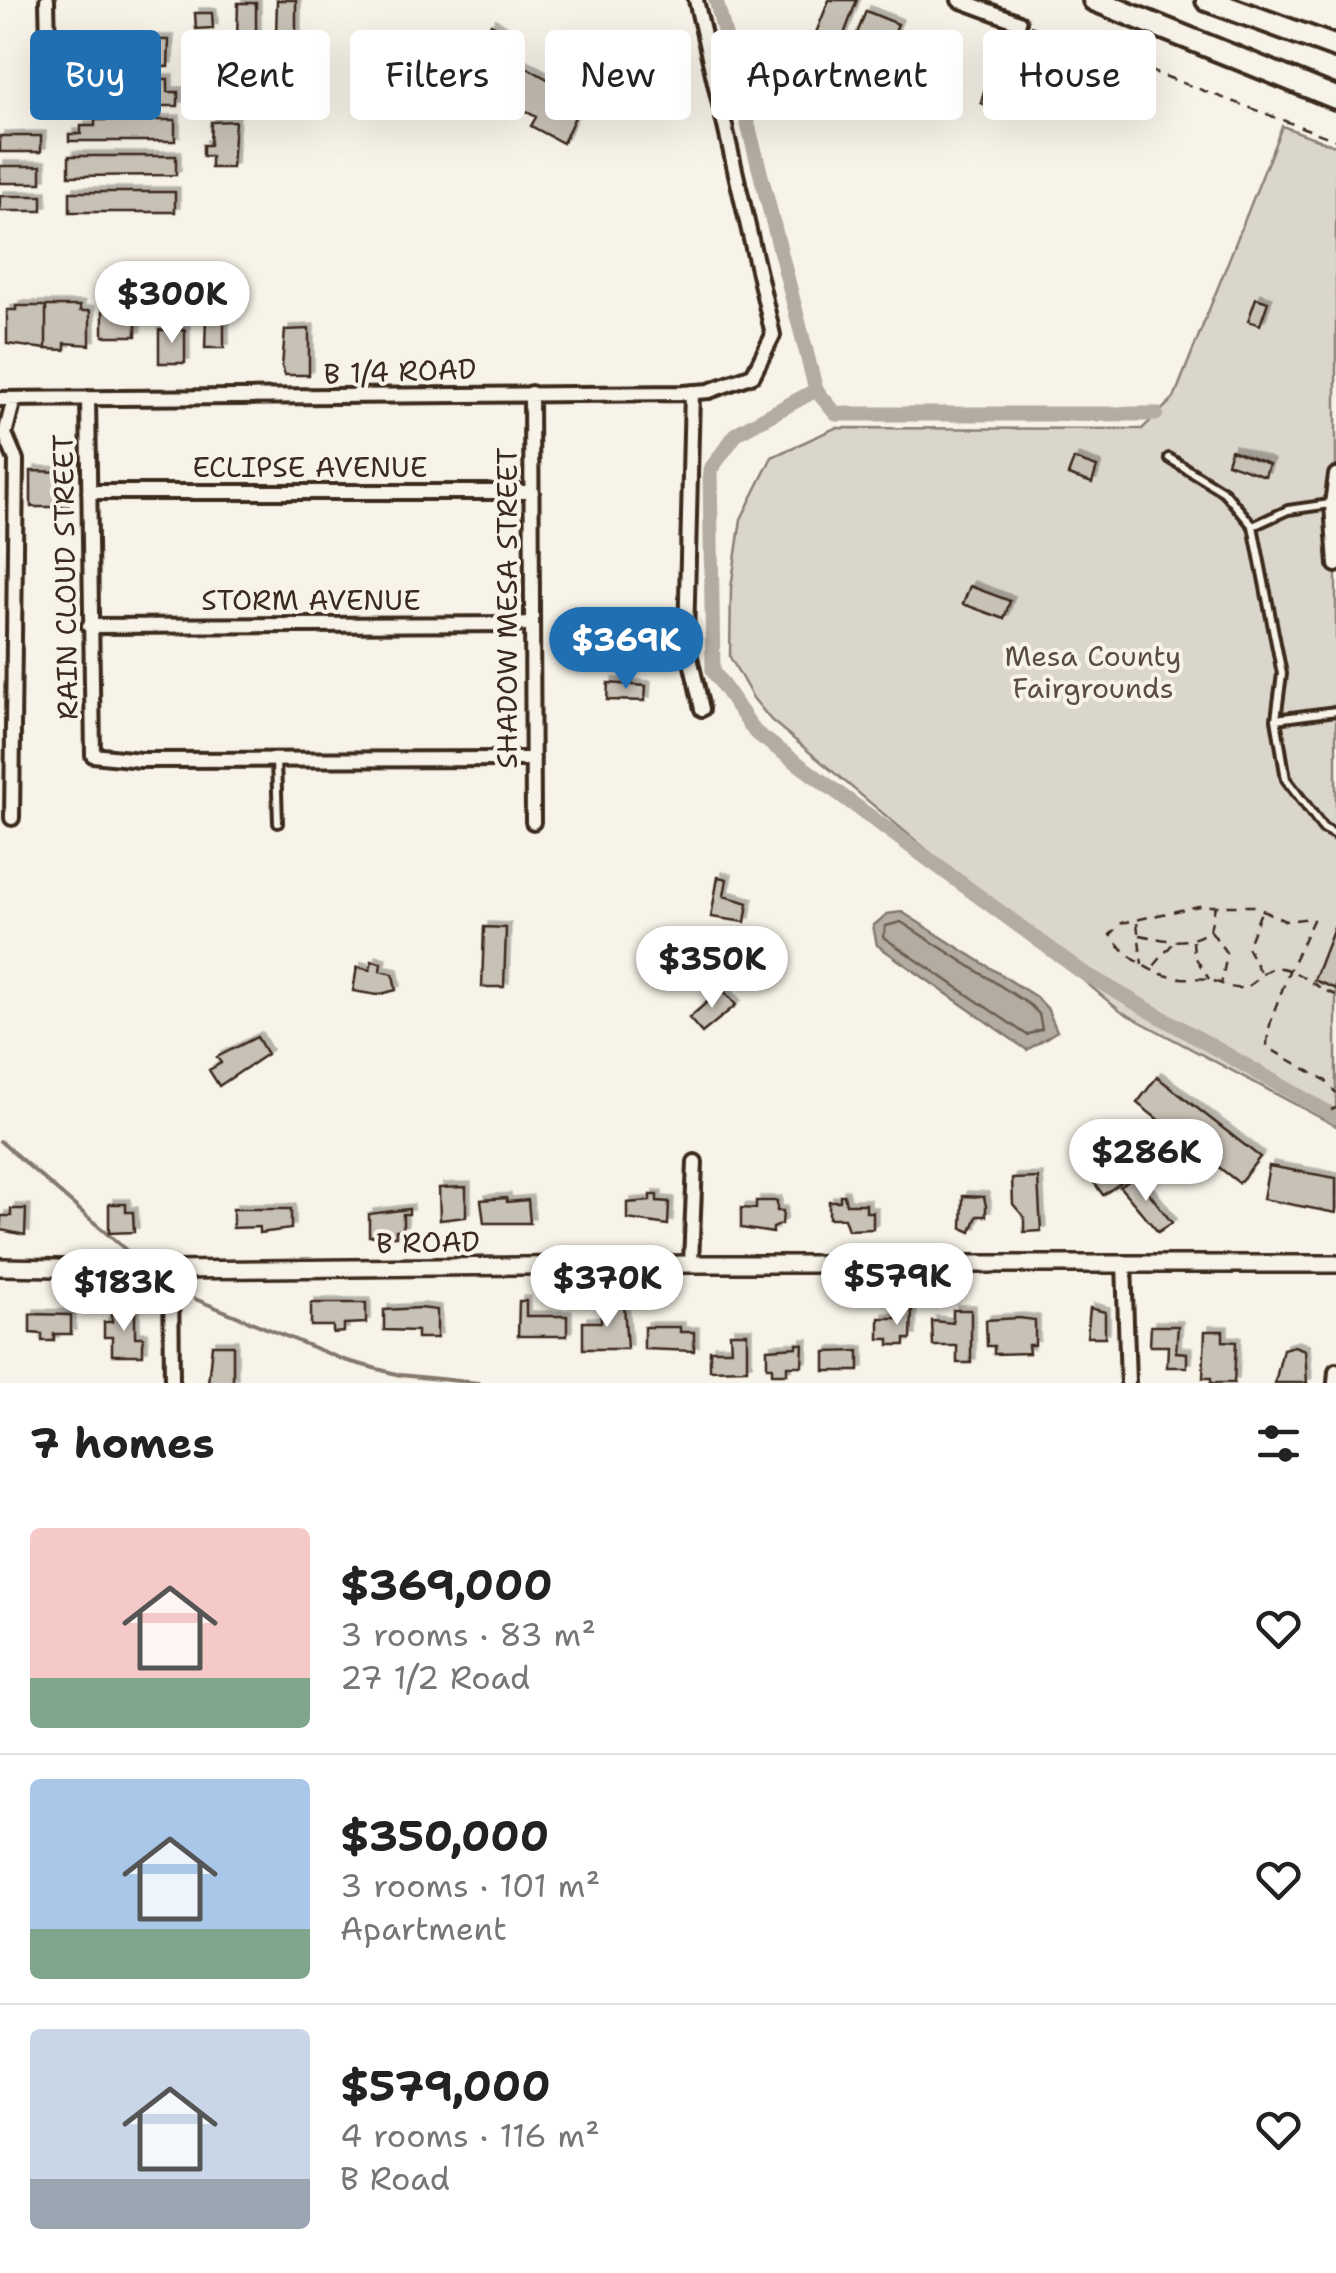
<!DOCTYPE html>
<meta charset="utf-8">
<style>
body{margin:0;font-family:"Shantell Sans",sans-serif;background:#f2f2f2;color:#222;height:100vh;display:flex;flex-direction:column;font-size:38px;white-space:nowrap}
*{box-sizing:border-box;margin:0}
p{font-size:32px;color:#767676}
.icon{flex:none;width:55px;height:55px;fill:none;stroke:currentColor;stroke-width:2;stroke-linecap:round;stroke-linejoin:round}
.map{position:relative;height:1383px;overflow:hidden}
.side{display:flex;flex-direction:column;background:#fff;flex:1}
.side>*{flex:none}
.banner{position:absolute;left:30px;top:30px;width:1278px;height:90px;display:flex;gap:20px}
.price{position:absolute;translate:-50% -85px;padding:0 22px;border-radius:35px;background:#fff;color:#222;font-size:32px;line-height:65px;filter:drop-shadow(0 2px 5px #0008)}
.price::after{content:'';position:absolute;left:50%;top:60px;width:30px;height:22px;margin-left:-15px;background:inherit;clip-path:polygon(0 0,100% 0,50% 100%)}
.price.on{background:#1f6fb2;color:#fff}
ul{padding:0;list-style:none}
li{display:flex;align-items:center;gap:30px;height:250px;padding:0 30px}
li+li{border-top:2px solid #e0e0e0}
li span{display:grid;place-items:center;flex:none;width:280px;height:200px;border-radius:10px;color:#555}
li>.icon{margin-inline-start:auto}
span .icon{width:120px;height:120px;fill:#fffc;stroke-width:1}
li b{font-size:42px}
h2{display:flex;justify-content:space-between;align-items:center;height:120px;padding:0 30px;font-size:42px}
.chip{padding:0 35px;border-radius:10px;background:#fff;box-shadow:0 10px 40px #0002;font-size:35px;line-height:90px}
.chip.on{background:#1f6fb2;color:#fff}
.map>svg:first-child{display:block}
</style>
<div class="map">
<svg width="1336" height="1383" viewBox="0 0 1336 1383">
<defs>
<filter id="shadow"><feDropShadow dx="4.5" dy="-4.5" stdDeviation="0" flood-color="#0004"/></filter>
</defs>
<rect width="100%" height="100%" fill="#f7f3e8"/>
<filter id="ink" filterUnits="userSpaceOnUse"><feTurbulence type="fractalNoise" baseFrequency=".01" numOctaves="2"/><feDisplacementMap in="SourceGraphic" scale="20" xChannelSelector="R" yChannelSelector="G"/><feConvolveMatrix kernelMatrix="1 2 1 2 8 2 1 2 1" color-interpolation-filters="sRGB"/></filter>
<g filter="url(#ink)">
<path fill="#dbd6cb" stroke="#8b8074" stroke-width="2.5" d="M1282 126 1336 146V1126L1120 1011 771 720 753 698 730 657 731 588 741 519 772 457 835 428 1142 429 1174 398Z"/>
<path fill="#b4aca0" stroke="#84786c" stroke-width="2.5" d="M902 912 1036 997 1047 1008 1057 1031 1027 1050 877 945 873 926 887 914Z"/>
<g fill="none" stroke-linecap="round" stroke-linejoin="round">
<path stroke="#6b5e52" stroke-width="2.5" d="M901 922 1030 1005 1039 1014 1042 1029 1027 1035 883 937 886 926Z"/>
<path stroke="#84786c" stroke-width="4" d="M0 1141 134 1257
M195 1299 344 1360 400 1375 479 1383"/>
<path stroke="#b4aca0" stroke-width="15" d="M716 0 816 390 836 414H1156
M816 390 737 433 710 470 713 671 755 732 1082 972 1336 1117"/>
</g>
<path fill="#c8c1b6" stroke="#3b2a1e" stroke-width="2.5" filter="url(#shadow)" d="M277 0H296V36H276Z
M829 0H857L837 53 812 43Z
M238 3H256V39L237 38Z
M866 11 898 24 862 114 830 101Z
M195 13H212L213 28 196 29Z
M491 24 520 40 510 58 583 99 563 143 531 126 536 117 491 92 478 115 449 99Z
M97 39 169 40 168 67 97 65Z
M1003 50 1027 59 1006 112 981 103 990 69 994 71Z
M813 64 830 71 821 93 804 86Z
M100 79H168V92H178V106H100Z
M95 120H175V141H69V134H81V126H95Z
M235 121 232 168H211V156H203V145H210L211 122Z
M0 136H41V152H0Z
M69 156H176V175L69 176Z
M0 166H41V183H0Z
M70 192H175V212H70Z
M0 196H42V211H0Z
M103 296 128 297V311H136V336H103Z
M1256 298 1268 302 1260 325 1248 321Z
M16 306H46V349L7 344V310H16Z
M46 306H80V311H90V345L65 343V350L46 349Z
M206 317H224V348H205Z
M309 329V375H285L282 367 285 330Z
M159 330H185V363H159Z
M1231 450 1269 464 1265 476 1227 463Z
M1074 459 1097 467 1092 483 1068 475Z
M31 471 65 472 69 507H31Z
M970 586 1010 601 1004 619 963 604Z
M608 683 646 686 645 701 607 700Z
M718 877 727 879 724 896 748 903 745 922 711 917Z
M1336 923V989L1314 980Z
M484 927 506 928 504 987H482Z
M372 961 381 963 380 971 393 974 396 990 377 995 353 991 357 967 370 970Z
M722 989 736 1005 702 1033 689 1018Z
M257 1037 267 1054 219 1086 209 1070 221 1063 217 1057Z
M1157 1077 1260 1157 1239 1183 1137 1103Z
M1105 1158 1122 1182 1103 1195 1086 1171Z
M1269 1166 1336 1178V1213L1263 1199Z
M1136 1176 1172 1223 1158 1232 1120 1187Z
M1038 1178 1041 1231 1024 1232V1217L1013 1204 1012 1179Z
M466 1187V1217L440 1220 439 1188Z
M650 1195H657V1201L669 1202 668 1225 627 1219V1203L650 1201Z
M840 1195H844L846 1204H866V1212H873V1229L848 1230 844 1218H829V1201H840Z
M963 1196 984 1197 986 1206V1216H977L971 1232 962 1228Z
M506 1198 507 1202 528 1200 530 1223H484L481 1200Z
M756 1201H777V1211H783L782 1224 773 1228V1233L741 1228V1208L756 1209Z
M109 1204H126V1212H133L134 1232 109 1233Z
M11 1209H26L25 1235 1 1230V1216H11Z
M233 1209H291V1229L259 1233V1227L233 1228Z
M409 1209V1214H403V1230H396V1236H369V1214Z
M519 1301H526V1316H567V1336H518Z
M311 1303H366V1323L344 1324V1332L333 1333V1326H311Z
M601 1305H624L627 1349H583V1322H601Z
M912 1307 911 1339H905V1345H889V1339H879V1318H900V1308Z
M420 1308 437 1310V1338H417V1331L384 1330V1310Z
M1090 1308 1105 1312V1337H1087Z
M953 1310H971V1363H957V1346H933L932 1321 953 1323Z
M112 1311H135V1337H143V1355H112V1337H104V1322H112Z
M30 1314 71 1315V1334H54V1341H42V1334L30 1333Z
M1019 1318 1035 1320V1345H1028L1029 1353 994 1354V1346H987L986 1320Z
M1151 1326H1178L1176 1352 1187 1353V1367H1167L1168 1346H1150Z
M644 1327H680V1332H694V1351L644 1349Z
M1205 1331H1223V1341L1236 1342 1234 1383H1211V1378H1203Z
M730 1333H747V1369L710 1370V1350H731Z
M797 1344H803L802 1366H787V1374H772V1367H767V1349L797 1347Z
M212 1345H233V1383H208Z
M1294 1346 1305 1350 1307 1383H1275L1283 1349Z
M859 1351V1371H825V1352Z"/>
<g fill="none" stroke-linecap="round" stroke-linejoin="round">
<defs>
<path id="service" d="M1169 458 1224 492 1253 526 1282 674 1276 719 1286 779 1323 828 1336 835
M1253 526 1288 510 1330 504
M1276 719 1336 711
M276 761 278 823"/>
<path id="minor" d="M47 0 49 85
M959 0 1019 22
M692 392 686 640 702 709
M531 393 533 822
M88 398 93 755 140 760 533 759
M0 399 683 393 709 391 753 375 773 335 696 0
M1336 475 1332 504 1336 565
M89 492H532
M89 626 532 624
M12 818 16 460 5 434 14 399
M1124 1263 1128 1383
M691 1264 695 1162
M171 1270 172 1383
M1335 1383 1336 1371"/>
<path id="tertiary" d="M0 1267 171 1270 691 1264H1336"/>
<path id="trunk" d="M1094 0 1336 98
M1207 0 1336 47"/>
</defs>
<use href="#service" stroke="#3b2a1e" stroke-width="14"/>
<use href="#minor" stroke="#3b2a1e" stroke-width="20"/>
<use href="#tertiary" stroke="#3b2a1e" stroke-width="22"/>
<use href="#trunk" stroke="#3b2a1e" stroke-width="28"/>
<path stroke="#3b2a1e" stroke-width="2.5" stroke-dasharray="10 8" stroke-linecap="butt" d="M1030 26 1336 140
M1137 923 1142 964
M1211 931 1227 954 1221 985
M1140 935C1165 940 1188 947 1210 930L1215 906
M1193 941 1194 955 1209 979
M1154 966 1174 942
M1260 972 1247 947 1261 912
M1336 995C1317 989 1300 971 1281 968 1264 966 1261 979 1248 986 1236 992 1223 984 1211 980 1202 977 1190 979 1181 978 1152 976 1127 957 1110 935L1122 923 1199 906H1254L1285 921 1312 918 1313 920 1289 971C1281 996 1267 1021 1267 1047L1325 1080 1336 1093
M1331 1110 1336 1108"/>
<use href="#service" stroke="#f7f3e8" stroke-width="6"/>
<use href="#minor" stroke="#f7f3e8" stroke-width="12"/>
<use href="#tertiary" stroke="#f7f3e8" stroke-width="15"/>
<use href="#trunk" stroke="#f7f3e8" stroke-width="20"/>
</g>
</g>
<g text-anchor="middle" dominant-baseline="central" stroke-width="8" stroke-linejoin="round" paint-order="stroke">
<g font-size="28" fill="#3b2a1e" stroke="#f7f3e8">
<text transform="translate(400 371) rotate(-2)">B 1/4 ROAD</text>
<text x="310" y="467">ECLIPSE AVENUE</text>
<text transform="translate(65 577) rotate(-91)">RAIN CLOUD STREET</text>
<text x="311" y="600">STORM AVENUE</text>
<text transform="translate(507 608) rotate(-90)">SHADOW MESA STREET</text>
<text transform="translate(428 1242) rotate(-1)">B ROAD</text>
</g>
<g font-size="28" fill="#5b4c41" stroke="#f7f3e8">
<text x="1093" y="656">Mesa County<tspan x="1093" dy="32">Fairgrounds</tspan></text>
</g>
</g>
</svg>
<b class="price" style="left:172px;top:346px">$300K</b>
<b class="price on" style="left:626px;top:692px">$369K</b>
<b class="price" style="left:712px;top:1011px">$350K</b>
<b class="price" style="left:1146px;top:1204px">$286K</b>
<b class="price" style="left:897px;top:1328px">$579K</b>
<b class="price" style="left:607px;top:1330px">$370K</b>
<b class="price" style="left:124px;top:1334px">$183K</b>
<div class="banner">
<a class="chip on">Buy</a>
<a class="chip">Rent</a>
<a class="chip">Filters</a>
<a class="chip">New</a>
<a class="chip">Apartment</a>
<a class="chip">House</a>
</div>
</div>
<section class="side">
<h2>7 homes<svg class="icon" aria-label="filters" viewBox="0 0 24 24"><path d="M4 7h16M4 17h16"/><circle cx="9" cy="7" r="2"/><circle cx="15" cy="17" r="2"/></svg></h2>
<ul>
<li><span style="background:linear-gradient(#f6c9c9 75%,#7fa58c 0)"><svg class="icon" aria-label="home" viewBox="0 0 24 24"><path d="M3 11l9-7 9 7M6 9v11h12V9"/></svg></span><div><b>$369,000</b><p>3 rooms · 83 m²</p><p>27 1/2 Road</p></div><svg class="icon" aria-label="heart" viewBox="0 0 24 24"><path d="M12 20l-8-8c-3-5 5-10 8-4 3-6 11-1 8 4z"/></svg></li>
<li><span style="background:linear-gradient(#a9c7e8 75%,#7fa58c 0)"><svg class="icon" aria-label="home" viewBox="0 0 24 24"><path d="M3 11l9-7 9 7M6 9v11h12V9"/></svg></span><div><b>$350,000</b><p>3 rooms · 101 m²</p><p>Apartment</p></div><svg class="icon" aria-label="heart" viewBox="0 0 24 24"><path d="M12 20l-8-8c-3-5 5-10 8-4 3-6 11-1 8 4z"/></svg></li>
<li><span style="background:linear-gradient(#c9d6e8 75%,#9aa5b1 0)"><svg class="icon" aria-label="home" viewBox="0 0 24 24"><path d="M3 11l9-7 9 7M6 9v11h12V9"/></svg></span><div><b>$579,000</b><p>4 rooms · 116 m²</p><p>B Road</p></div><svg class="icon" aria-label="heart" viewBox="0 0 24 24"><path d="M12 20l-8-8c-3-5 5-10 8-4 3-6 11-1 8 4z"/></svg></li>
</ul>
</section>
